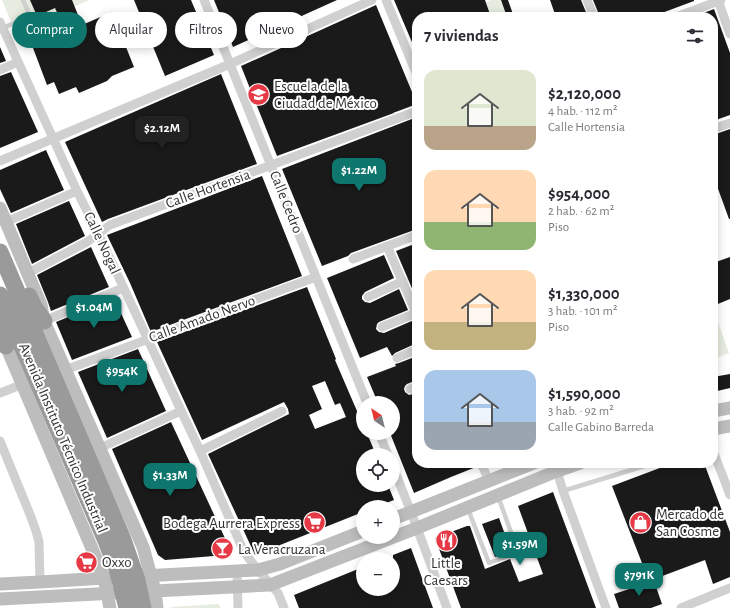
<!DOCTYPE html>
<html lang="es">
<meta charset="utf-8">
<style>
body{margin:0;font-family:"Alegreya Sans",sans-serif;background:#f2f2f3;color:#2b2b33;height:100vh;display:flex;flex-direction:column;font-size:15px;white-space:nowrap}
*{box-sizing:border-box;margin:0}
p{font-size:13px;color:#7c7c81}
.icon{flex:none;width:22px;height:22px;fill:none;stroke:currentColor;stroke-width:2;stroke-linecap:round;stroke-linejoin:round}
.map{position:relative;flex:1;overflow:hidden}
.drawer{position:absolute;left:412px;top:12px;width:306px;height:456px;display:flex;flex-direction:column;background:#fff;border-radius:16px;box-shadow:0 2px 10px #0003}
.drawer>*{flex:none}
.top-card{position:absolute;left:12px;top:12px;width:340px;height:36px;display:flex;gap:8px}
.needle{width:26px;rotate:325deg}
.buttons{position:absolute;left:356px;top:396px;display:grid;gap:8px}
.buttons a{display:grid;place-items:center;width:44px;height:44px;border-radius:50%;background:#fff;box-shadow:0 2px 10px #0003;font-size:20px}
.price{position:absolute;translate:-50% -34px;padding:0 9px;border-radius:8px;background:#0f766e;color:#fff;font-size:13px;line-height:26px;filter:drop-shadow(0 1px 2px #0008)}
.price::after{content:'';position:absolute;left:50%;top:24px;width:12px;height:9px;margin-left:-6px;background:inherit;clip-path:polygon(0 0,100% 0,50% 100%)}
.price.on{background:#222;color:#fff}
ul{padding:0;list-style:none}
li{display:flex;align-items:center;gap:12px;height:100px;padding:0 12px}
li span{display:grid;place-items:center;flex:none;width:112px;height:80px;border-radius:12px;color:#555}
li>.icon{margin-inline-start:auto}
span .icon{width:48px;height:48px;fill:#fffc;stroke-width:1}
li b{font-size:17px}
h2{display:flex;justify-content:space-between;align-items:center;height:48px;padding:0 12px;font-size:17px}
.chip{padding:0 14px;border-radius:18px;background:#fff;box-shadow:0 2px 10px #0003;font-size:14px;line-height:36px}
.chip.on{background:#0f766e;color:#fff}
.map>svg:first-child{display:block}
</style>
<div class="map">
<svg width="730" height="608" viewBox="0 0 730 608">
<rect width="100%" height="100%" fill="#fff"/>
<path fill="#e6ecdf" d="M2 0H89L16 33Z
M491 0H501L507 17H491L486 2Z
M718 322 729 353 713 359V324Z
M218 604 221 608H171V607Z"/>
<path fill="#1a1a1a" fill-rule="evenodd" d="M30 0H72L82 25 112 12 134 67 112 76 107 81 79 93 76 87 59 94 54 82 47 85 33 48 45 43 43 38 51 35 49 29 55 27 54 24 61 21 55 8 37 16Z
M134 0H191L214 55 165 76Z
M214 0H337L233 47Z
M394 0H485L491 17H417V54Z
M501 0H508L514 17H507Z
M550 0H581L588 17H556Z
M593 0H694V1L651 17H600Z
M376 5 417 104 393 113H394L277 156 241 66Z
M714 9 730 53V115L713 121V17H693Z
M0 47 6 61 0 63Z
M11 72 38 132 0 148V76Z
M221 74 257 164 108 219 102 222 65 142Z
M417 117V229L351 253 348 256 322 266 282 169Z
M730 129V219H729L713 175V135Z
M46 150 64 190 11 213 0 189V170Z
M262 176 302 276 151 332 130 283 107 235Z
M69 201 85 236 32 264 16 224Z
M417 243V300L396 251Z
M91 247 109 287 51 311 48 302 37 275Z
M384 255 394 278 365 292 362 296V299L365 302 370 303 399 289 408 310 379 322 377 324 376 329 379 332 384 333 414 320 417 321V343L395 353 392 356 387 347 360 358 327 278Z
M730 257V299L713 306V263Z
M307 287 336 359 335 360 363 425V433H367L376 455H363V485H388L394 500 376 507H363V512L255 555 208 454 285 416 289 414 288 409 284 402 202 440 157 342ZM325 381 335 405 340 403 346 417 315 429 309 415 322 409 312 386Z
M114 298 132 337 72 360 56 322Z
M138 349 166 411 107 438 78 372Z
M417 356V380L407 384 405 386 404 389 405 392 409 395 417 393V463H475L476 467 451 477 414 493 390 433H393V403H378L367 377 396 366 395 364 399 363Z
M730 374V388L713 392V377Z
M171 422 230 549 226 555 165 560 158 555 112 449Z
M673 463H704L730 532V577L713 584 705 560 649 581 612 486Z
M553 492 596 608H461L435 538 467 526H470L485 569 510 559 519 582 543 574 518 506Z
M499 518 511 551 495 557 482 524Z
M411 548 433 608H299L294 595 363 567V589H393V555Z
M654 581 662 604 651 608H619L614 594Z"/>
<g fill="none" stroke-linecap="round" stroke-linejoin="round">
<path stroke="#d0d0d0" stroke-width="4.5" d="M3 28 30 16 23 0
M563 491 654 463
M468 509 489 563 518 552 498 496"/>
<path stroke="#d0d0d0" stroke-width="9" d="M204 0 367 403
M386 0 417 75
M587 0 594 17
M718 0 730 34
M676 17 721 0
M0 22 77 191 98 233 200 451 244 552 258 570 278 593 284 608
M0 70 18 62
M713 129 730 123
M0 161 230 64 372 0
M6 222 77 191
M387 246 417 315
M353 259 417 235
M28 273 87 242 110 225 417 111
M368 297 403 281
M44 321 123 288
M382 327 416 313
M397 358 417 349
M65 370 316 277
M410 389 417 386
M0 393 23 384
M379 433 388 455
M0 441 31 517 36 531 39 542 40 582
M100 448 181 411
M200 451 282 411
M713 451 730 495
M481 463 489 481
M556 463 557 471 563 491 606 608
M393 467 411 512 447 608
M237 571 238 608
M681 608 730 588"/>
<path stroke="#bdbdbd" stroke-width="13" d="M0 208 41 305 44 321 143 547 155 591 157 608
M2 338 6 346 96 558 104 578 110 608
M713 411 730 408
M713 429 730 426
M393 519 534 463
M0 584 40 582 104 578 258 570 280 564 363 531
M0 599 270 585 417 528 557 471 580 463"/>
<path stroke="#9a9a9a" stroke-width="17" d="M0 252 122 537 137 580 143 608
M0 295 106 541 117 569 127 608
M29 296 34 307 44 321
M0 322 6 346"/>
</g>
<defs>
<symbol id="school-disc" viewBox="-11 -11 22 22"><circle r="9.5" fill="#e63946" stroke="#fff"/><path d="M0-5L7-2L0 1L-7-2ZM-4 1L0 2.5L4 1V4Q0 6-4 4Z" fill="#fff"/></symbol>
<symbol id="supermarket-disc" viewBox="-11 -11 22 22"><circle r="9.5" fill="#e63946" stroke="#fff"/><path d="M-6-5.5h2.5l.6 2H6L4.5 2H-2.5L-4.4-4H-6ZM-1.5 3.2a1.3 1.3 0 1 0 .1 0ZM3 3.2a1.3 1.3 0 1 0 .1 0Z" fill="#fff"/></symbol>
<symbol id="shop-disc" viewBox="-11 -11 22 22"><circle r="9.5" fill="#e63946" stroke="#fff"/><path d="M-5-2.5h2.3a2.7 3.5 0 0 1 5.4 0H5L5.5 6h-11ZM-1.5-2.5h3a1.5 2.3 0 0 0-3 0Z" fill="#fff"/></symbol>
<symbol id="restaurant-disc" viewBox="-11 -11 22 22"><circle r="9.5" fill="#e63946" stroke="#fff"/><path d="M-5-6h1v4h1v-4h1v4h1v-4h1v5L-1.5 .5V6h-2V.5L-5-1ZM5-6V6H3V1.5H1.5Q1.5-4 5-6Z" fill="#fff"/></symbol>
<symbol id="bar-disc" viewBox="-11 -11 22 22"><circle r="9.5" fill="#e63946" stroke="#fff"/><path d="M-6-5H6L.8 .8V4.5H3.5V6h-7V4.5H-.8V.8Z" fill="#fff"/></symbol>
</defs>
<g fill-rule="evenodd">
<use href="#school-disc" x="246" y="82" width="25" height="25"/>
<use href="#supermarket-disc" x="302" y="510" width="25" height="25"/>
<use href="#shop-disc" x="628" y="510" width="25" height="25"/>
<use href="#restaurant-disc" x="434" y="528" width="25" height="25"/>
<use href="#bar-disc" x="210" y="536" width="25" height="25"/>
<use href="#supermarket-disc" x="74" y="550" width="25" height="25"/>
</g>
<g text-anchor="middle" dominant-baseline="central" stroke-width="4" stroke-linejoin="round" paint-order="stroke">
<g font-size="15" fill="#333" stroke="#fff" text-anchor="start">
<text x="274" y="86">Escuela de la<tspan x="274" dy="17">Ciudad de México</tspan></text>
<text x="656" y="514">Mercado de<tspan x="656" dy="17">San Cosme</tspan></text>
<text x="300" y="523" text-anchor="end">Bodega Aurrera Express</text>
<text x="238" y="549">La Veracruzana</text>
<text x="102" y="562">Oxxo</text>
<text x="446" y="563" text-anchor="middle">Little<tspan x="446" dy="17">Caesars</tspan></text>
</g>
<g font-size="15" fill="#333" stroke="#fff">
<text transform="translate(208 189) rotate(-20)">Calle Hortensia</text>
<text transform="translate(286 202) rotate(68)">Calle Cedro</text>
<text transform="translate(102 243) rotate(65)">Calle Nogal</text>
<text transform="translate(202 319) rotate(-20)">Calle Amado Nervo</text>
<text transform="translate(63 438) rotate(67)">Avenida Instituto Técnico Industrial</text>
</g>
</g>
</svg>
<div class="buttons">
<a><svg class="needle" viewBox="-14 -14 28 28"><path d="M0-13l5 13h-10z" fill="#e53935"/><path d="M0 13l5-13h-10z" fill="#7c7c81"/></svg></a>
<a><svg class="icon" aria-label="locate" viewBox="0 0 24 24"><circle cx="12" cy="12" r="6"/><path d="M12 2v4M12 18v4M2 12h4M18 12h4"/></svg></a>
<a>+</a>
<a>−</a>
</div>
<b class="price on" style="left:162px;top:150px">$2.12M</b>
<b class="price" style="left:359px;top:192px">$1.22M</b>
<b class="price" style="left:94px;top:329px">$1.04M</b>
<b class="price" style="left:122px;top:393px">$954K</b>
<b class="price" style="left:170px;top:497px">$1.33M</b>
<b class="price" style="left:520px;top:566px">$1.59M</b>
<b class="price" style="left:639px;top:597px">$791K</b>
<div class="top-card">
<a class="chip on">Comprar</a>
<a class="chip">Alquilar</a>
<a class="chip">Filtros</a>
<a class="chip">Nuevo</a>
</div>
<section class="drawer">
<h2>7 viviendas<svg class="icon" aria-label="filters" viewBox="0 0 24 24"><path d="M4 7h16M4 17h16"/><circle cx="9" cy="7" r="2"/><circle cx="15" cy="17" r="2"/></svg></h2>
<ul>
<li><span style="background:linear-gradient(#dfe7d0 70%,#b9a48a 0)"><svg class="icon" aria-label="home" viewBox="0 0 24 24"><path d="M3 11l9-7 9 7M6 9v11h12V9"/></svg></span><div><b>$2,120,000</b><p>4 hab. · 112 m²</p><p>Calle Hortensia</p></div></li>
<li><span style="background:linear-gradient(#ffd9b3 65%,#8fb573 0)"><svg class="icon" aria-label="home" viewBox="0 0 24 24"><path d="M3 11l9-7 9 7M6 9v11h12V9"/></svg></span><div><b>$954,000</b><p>2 hab. · 62 m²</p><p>Piso</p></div></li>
<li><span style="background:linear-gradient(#ffd9b3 65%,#c2b280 0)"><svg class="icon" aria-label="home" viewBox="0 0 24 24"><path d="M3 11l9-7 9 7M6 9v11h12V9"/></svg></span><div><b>$1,330,000</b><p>3 hab. · 101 m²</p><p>Piso</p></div></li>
<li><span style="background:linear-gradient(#a9c7e8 65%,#9aa5b1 0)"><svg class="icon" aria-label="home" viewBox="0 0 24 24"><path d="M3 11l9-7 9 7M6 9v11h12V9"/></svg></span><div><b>$1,590,000</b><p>3 hab. · 92 m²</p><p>Calle Gabino Barreda</p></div></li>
</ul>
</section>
</div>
